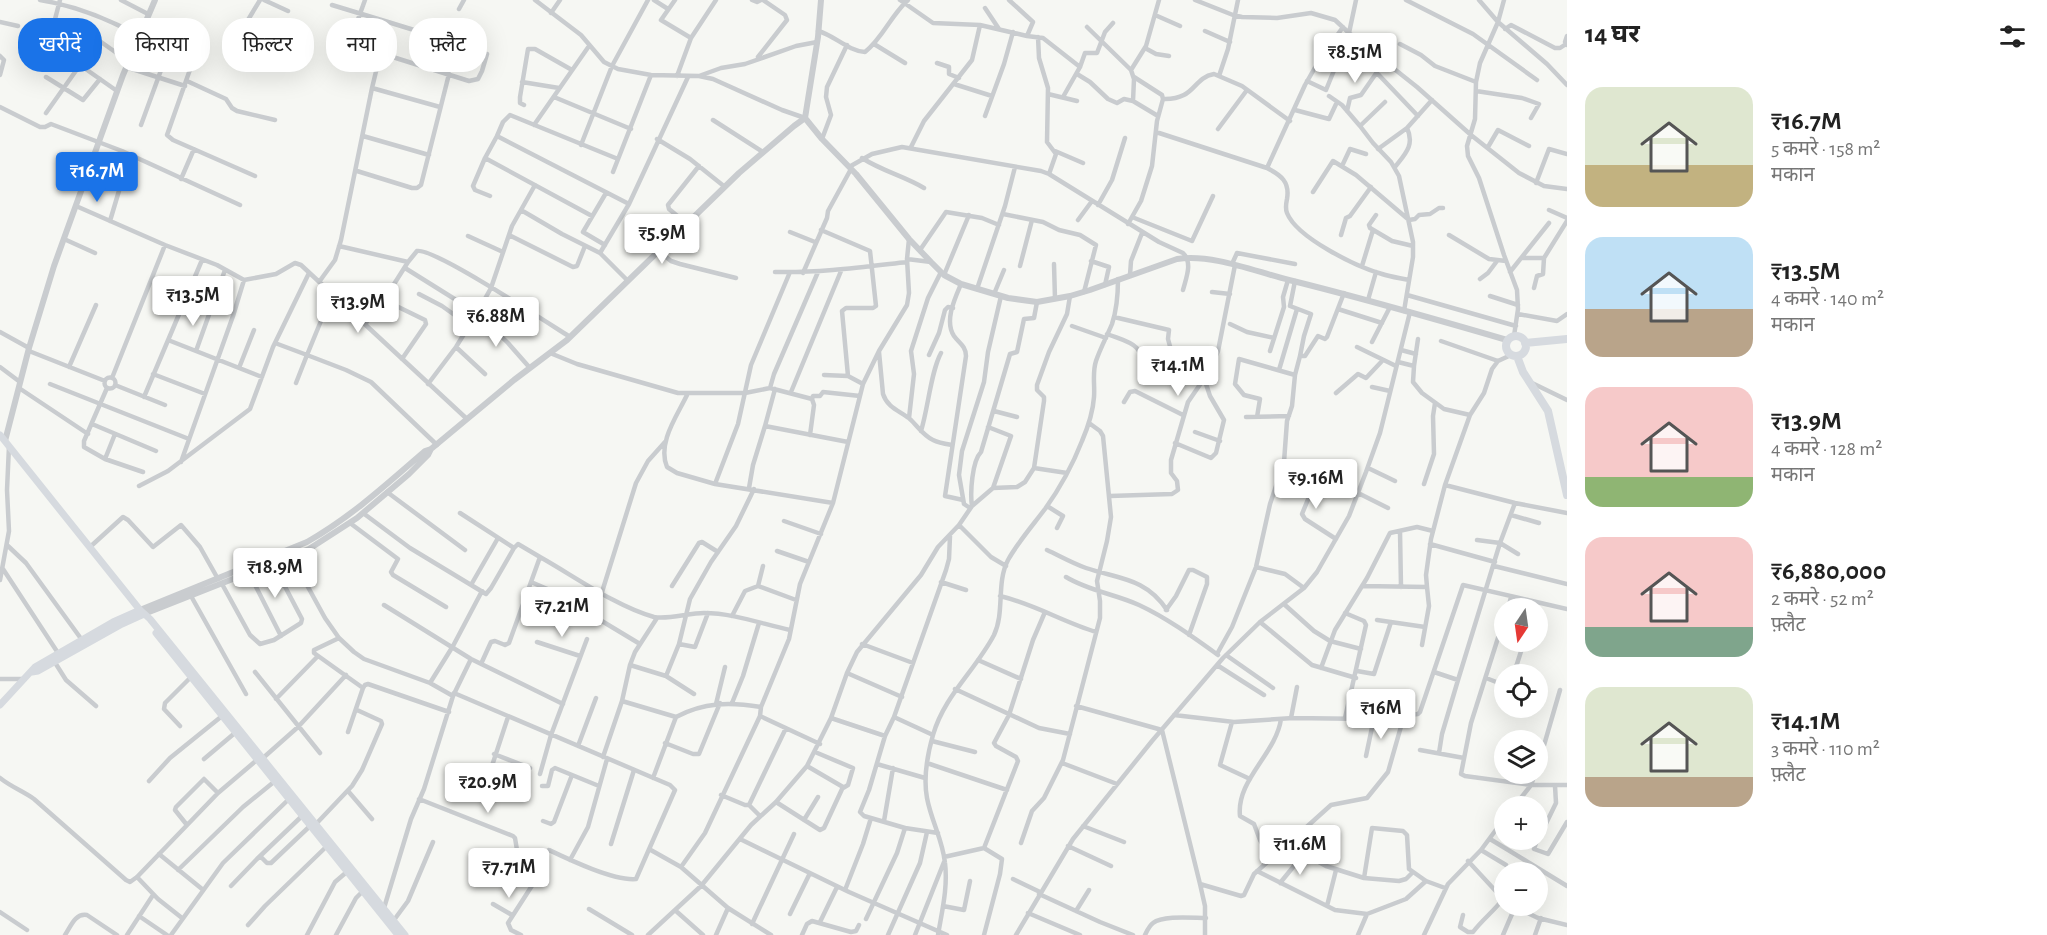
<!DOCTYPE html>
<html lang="hi">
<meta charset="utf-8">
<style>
body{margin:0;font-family:"Alegreya Sans","Noto Sans Devanagari",sans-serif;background:#f6f6f6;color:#222;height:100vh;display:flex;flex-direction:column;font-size:22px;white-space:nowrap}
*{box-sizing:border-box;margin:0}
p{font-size:20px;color:#767676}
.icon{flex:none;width:33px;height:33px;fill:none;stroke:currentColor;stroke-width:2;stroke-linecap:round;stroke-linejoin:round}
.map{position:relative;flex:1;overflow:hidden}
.drawer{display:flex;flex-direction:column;background:#fff;width:480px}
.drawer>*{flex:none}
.top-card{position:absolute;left:18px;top:18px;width:570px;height:54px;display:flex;gap:12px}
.needle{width:39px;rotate:193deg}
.tools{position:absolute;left:1494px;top:598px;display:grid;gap:12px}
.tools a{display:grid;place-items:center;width:54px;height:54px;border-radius:50%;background:#fff;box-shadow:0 6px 24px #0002;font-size:30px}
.price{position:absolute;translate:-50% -51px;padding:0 14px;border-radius:6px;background:#fff;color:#222;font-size:20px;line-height:39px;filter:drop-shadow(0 2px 3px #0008)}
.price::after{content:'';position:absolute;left:50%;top:36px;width:18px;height:14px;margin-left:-9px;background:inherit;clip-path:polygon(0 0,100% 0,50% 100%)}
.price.selected{background:#1a73e8;color:#fff}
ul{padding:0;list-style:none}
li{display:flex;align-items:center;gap:18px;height:150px;padding:0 18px}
li span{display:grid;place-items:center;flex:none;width:168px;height:120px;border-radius:18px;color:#555}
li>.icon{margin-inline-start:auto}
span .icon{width:72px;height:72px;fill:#fffc;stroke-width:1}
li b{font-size:26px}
h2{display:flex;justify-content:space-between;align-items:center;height:72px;padding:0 18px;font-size:26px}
.chip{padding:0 21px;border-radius:24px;background:#fff;box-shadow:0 6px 24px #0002;font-size:21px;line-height:54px}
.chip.selected{background:#1a73e8;color:#fff}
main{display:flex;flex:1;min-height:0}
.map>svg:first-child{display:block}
</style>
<main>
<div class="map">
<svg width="1567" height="935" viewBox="0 0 1567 935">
<rect width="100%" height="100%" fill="#f6f7f3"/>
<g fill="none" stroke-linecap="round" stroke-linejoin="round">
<path stroke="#c9cccf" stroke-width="4.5" d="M40 0C76 6 107 18 139 36
M121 0 148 14
M264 0 288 11
M535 0 581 35 604 62 618 69 651 75 699 76 713 79 782 110 805 118
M654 0 668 9
M675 0 661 20 691 38
M752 0 757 2 761 0
M900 0 933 23 980 25 1027 36 1043 38 1080 67
M1009 0 1033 22 1027 36
M1195 0 1233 15 1242 17 1277 18 1311 13 1335 20 1349 33 1417 87 1471 135 1519 173 1544 186 1567 189
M1406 0 1473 34 1537 80
M1479 0 1498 22 1547 64 1567 85
M1504 0 1498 22 1480 63 1476 82 1475 119 1467 146 1468 156 1479 178 1504 255 1517 290 1518 309 1514 336
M985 8 999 29
M459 9 464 0
M551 13 560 0
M1155 15 1180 26
M0 22 18 26
M388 22 427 34
M54 23 60 0
M1087 27 1131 70
M1505 29 1511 25 1555 48H1560L1566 44
M79 30 94 37 128 61
M242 30 260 0
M818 31C834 35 848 51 865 52 883 38 891 15 908 0
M1205 31 1230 42
M1349 33 1356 0
M352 36 365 0
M1567 36 1565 42 1567 45
M1038 37 1039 58 1048 88 1047 142 1056 154 1049 174
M50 44 117 91
M874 44 905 63
M1400 44 1421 55 1435 66 1476 82
M1145 48 1156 54 1169 56
M380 53 469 81 478 79 482 71 487 54
M0 56 4 60 0 75
M758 57 787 20 785 15 763 0
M193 61 167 135 173 140 255 176
M937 63 949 67V74L959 78
M126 67 185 86
M1377 73 1418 116
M1077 74 1090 82 1108 99 1117 103 1124 99 1133 101
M677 76 691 38 716 0
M699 76 721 68 745 64 796 46 817 42
M1219 76 1228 49 1238 0
M46 77 83 100 100 79
M187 81 226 99 232 108 237 111 275 120
M1307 81 1326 90 1337 63
M522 82 559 88
M954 84 992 96
M372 88 440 107
M1476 91 1522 98 1539 104 1531 118
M1048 94 1077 101
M1329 96 1342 105 1360 126 1373 143 1391 162 1399 176 1413 242V257L1404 311
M554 97 631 129
M1063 97 1080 67 1085 53H1097L1105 32 1113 23
M1163 99C1196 100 1192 78 1214 74L1242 86 1290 121
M524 105 520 103V97L528 49H535L572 70
M0 107 40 127H45L51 124 122 151 240 205
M1295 110 1329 119 1337 102
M1347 111 1350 98 1361 95 1384 62
M46 113 80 65
M985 116 1004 64 1013 32
M1158 116 1133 101 1134 79 1131 70 1146 46 1159 0
M713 120 763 152
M141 125 168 51
M534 125 589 46
M1360 126 1385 102
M1218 129 1247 90
M1156 132 1267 168C1281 175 1290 182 1287 199 1286 204 1285 208 1287 213 1297 238 1357 267 1382 274 1391 277 1400 278 1409 280
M363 136 429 155
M497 136 503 122 510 115 618 159
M657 139 690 159 725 187
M822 139 831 115 826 97 827 87 847 45
M581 145 612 66 648 0
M911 147 924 121 972 60 980 25
M1488 147 1498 130 1529 146
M1378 149 1407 128
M1055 151 1083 163
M485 158 473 186 475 190 490 196
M862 158C882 171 904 176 924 188
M1342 166 1350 149 1366 154
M849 167 872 154 902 147 1041 171 1049 174 1159 242 1183 253C1193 263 1186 278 1183 290
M1395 167C1405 154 1415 145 1407 128L1432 100
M90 168 116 178 121 184 110 221
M1267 168 1305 85 1317 64 1343 27
M357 171 412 188H417L421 185 449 74
M613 172 651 75
M181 179 194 149
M1536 183 1549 149 1567 154
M1313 192 1333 161 1356 175 1409 220 1415 219 1419 215 1430 214 1439 208H1443
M1098 205 1112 180 1125 138
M76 206 165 245 217 265 244 280 233 316 181 462
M521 210 562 234 600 253 628 281
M1549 210 1567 218
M1003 214 1043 222 1059 230 1080 235 1096 245 1084 292
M1376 215 1369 225 1370 228 1392 241 1413 246
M592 216 485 158 497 136 629 204
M1132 217 1192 241 1213 196
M1078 220 1092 201
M687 224 669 209 668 205 699 166
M1128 224 1141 201 1152 166 1157 121 1163 99 1162 95 1134 77
M821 230 870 251 876 306 873 308H846L842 311 848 376
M790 232 815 242
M509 235 573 267 577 266 585 246
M1341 235 1346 218 1350 216 1371 187
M1449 235 1489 259 1506 261
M468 236 503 252
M64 239 95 253
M605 245 583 232 606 193
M339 246 408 262 384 300
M920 250 946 212 982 218 999 225
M659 251 671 261 680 264 736 278
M600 253 629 204 688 77
M1522 258H1544L1567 221
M907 259 931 262
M1091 261 1109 267 1105 285
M408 262 417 251C433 247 548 323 570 337
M1054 264 1055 299
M1232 264 1237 253 1295 264
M1020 266 1032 220
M1362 266 1373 230
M405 268 477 313 508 343 530 368
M775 272C820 273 863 267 907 262
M1510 272 1549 223
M803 273 827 218 828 211 851 169
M944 275 969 215
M1130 275 1131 261 1142 233
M1480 279 1488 273 1497 261
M244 280 276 274 295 263 301 265 467 419
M1295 281 1290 306 1311 314 1304 336 1300 356
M319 282 335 260 341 240 372 88 388 22 332 5
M961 284C955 298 944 321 954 336 959 343 966 346 966 356L945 496 963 500
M1534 288 1537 276 1543 274 1544 258
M977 289 1005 206 1015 167
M1212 292 1230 294
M332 294 307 355 346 370 371 382 437 445
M419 294 442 306 470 326
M994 294 1004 270
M1407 295 1516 326
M1490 296 1518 305
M1368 300 1376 272
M1338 309 1382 323
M1518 314 1557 321 1567 314
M1114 317 1169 330 1168 339 1171 350
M365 324 384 300 425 320 426 324 402 359
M1230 324 1247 332 1274 338
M1072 326 1106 338
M0 332 29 348
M1107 334C1130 343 1144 343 1143 372
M168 340 262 377
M1441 341 1498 361
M1372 342 1390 307
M275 343 307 355 296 383
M456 347 485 374
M1357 347 1396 366
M1401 350 1416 354
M29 351 105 381
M196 351 225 270
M1270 351 1284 307 1283 297 1288 280
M879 352 883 394C888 409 901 411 911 420 918 427 924 436 933 440 939 443 946 444 952 445
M550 353 577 364 678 393H745L770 388 812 399 813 396H820L823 392 860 396
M929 355 939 333 945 310 948 307 953 308
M1398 362 1414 366 1413 382 1422 393 1444 409 1470 415
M1414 366 1418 339
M0 367 20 382
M69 367 96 305
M239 368 254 330
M1279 370 1297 309
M153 374 205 394
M824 375 848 376 863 384
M104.5 383a5.5 5.5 0 1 1 11 0a5.5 5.5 0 1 1-11 0Z
M112 378 165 245
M1532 383 1567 400
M50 384 189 439
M428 384 456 347 477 313 491 288 512 226 535 185
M115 385 165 405
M1372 387 1390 391
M19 388 88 434
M107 388 84 441V447L105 459 143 472
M770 388 774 374 818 272
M775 389 765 426 848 442
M791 392 841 271
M1336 393 1358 374 1366 378 1383 360
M687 395C677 416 657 443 667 467L677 473 715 484 833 503
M144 397 202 260
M1124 402 1130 392 1135 391 1183 415
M994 411 1017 417
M1246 417 1289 416
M1257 417 1260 399 1244 395 1235 384 1239 359 1295 375
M909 418 914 374 911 351 928 298 941 272
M92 424 156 451
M988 427 1011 436 993 488
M921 431C928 409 931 371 941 353
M1195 432 1220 441
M810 435 814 405 812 399
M1175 443 1211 458 1216 453 1224 420 1210 396 1204 378
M105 459 115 434
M1034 468 1067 473
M1368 468 1395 481
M1318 475 1302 514 1305 519 1336 539
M715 484 738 424 751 365 790 272
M1424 484 1434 454 1433 416 1435 403
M1445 485 1515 503 1567 513
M139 486 168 471 250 409 273 347 309 273
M749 488 753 465 765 426
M387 492 465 550
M1358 493 1388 508
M1110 496 1172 494 1178 490 1177 481 1171 473V460L1188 402 1210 370 1218 351 1235 265
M972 506C970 493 972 461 981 452L1010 354 1017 352 1024 319 1034 318 1037 302
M1047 506 1063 516 1057 528
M970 508 964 504 959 475 962 451 984 382 988 352 1001 296
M363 513 410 548 486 594 491 588 514 548
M460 513 514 548 518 544 540 557 509 643 505 645 495 641 491 642 481 664
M1511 515 1539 523
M784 521 821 534
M350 523 398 559 391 572 393 575 446 607
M959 525 991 557 1006 566
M1400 531 1401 587
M1477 540 1500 543 1518 554
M1430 544 1495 562
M8 546 26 563 82 640
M90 547 123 517 128 520 153 547 181 525 200 547 218 579
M1047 550C1060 556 1072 563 1086 568 1119 579 1146 578 1167 610
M777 551 809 562
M291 556 325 618 339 638 354 652 364 659 430 683 453 696 471 659
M540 557C574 576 617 607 654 617 667 620 689 613 704 613 733 613 762 624 790 630
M1494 566 1567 584
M1256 567 1285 574 1304 588
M3 569 58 653
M249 573 281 636
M1066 577C1089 591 1115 594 1139 605 1167 618 1193 637 1218 655
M0 580 9 531 7 490 9 446
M531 582 552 591 640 644
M941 582 966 590
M222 584 250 635 260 644 274 640 301 623 302 619 270 558
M471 585 498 538
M672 586 699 543 702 542 718 552
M758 586 796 600
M1362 586 1427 587 1426 575 1431 539 1445 485 1470 415 1484 393 1492 369 1498 361 1511 355
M602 592 636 483 648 461 665 442
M191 596 246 694
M1000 596C1034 604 1063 622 1096 632
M384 605 471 659 563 704
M1285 605 1314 631 1330 641 1361 649
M1508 609 1511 597
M1166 610 1176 596 1189 570H1193L1207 577V584L1189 635
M1345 613 1364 621 1366 625 1345 718
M732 616 745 591 758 586 763 566
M1504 619 1471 723 1461 774 1465 776 1531 785H1567
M1377 620 1425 627
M1260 622 1312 665 1356 678
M339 638 314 650V653L363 688 365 685 368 684 449 712
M537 642 580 656
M679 644 695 647 708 613
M862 644 913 663
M1422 645 1429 606 1427 587
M1217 654 1232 627 1256 567 1270 504 1284 462 1287 421 1292 406 1295 375 1300 356H1305L1318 336 1325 339 1327 337 1344 293
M1226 655 1273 688
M978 660 1021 679
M54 661 66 680 96 706
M630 665 666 676 694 694
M1217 665 1264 695
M1516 667 1524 642
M1321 668 1335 630 1367 578 1390 533 1417 527 1433 531
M1357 671 1374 674 1391 622
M255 672 320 753
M1434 672 1458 680
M847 673 902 697
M666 676 679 644 690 599 711 562 736 526 754 489
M1486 678 1504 685
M0 679H25
M430 683 453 646 482 591
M955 689 1039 728 1070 734
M454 693 670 785 675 790 636 879C614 881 570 860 549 850
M276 699 318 656
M622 701 676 717C704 702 730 702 761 707
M732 703 743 676 759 623
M1501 703 1504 692
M716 704 725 667
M1076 706 1162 730
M1174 715 1234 722 1293 718 1368 719 1418 714 1420 712 1463 585 1567 609
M760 716 820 744
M508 717 488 778 493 783 521 792
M894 717 933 735
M831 718 885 736
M1291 718 1297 687
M1232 722 1220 765 1250 779
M180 726 164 709 165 703 191 677
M1162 730 1200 884 1205 906V935
M348 732 363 688
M932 741 975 752
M665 743 693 754H699L720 703
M578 746 596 698
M1420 750 1464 758
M815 752 853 768 848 785 843 788
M1439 753 1442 734 1458 680 1500 543 1515 503
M494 754 530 768
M1366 756 1374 718
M603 757 622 701 630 665 635 652 657 618
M263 758 298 727 346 675
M204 759 236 732
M927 763 1007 790
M1062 763 1117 784
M877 764 925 778
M1538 766 1560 690
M540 774 551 735 587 639
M0 778C11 787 23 791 34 799L126 880 130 882 137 877 218 793 258 759
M653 778 676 717
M149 781 170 758 222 716
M542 786H548L552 770 555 768 599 786
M348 791 372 819
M721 795 745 805H749L760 816
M419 799 513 836 515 838 519 862
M776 802 820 830 824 828 843 787 807 766
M749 805 786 728
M1514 807 1531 785 1535 774
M804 820 818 797
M543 821 551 824 554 822 572 775
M884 821 893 768
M316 824 352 786 362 770 382 724 381 721 357 710
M187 825 175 810 176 807 204 779 218 793
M1083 826 1124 842
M938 833 905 828 864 816 860 812 869 790 885 736 894 717 946 570 949 559 950 536
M740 839 849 892 947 935
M1490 839 1567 886
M1537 840 1534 849 1548 854 1567 822
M1538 840 1556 803 1555 786
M1021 843 1032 811 1044 798 1063 760 1100 618V601L1097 581 1107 541 1111 517 1103 436 1100 431 1089 423
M611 844 634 770
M1288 845 1326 866 1364 878 1399 881 1406 879 1412 873
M1068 846 1111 866
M984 848 1018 761 1016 757 996 746 994 743 1009 715 1033 640 1045 612
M649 849 681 867 728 908 771 935
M1481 850 1506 865
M497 852 519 862 536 874 535 881 508 923 511 930 521 935
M159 854 202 889
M260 856 267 863H271L310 826
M944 857 984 848 1002 859 1000 874 984 935
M1271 858 1260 840 1254 824 1240 816C1236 780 1276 754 1281 719
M570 860 588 827 607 759
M1468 861 1504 900
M681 867 705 833 760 716 761 707 789 639 800 584 833 503 863 384 879 351 907 305 909 293 907 259 909 239
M178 870 243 807 275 781
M1257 871 1335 910 1367 914 1406 899 1426 881
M137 877 158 899 182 918
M1364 878 1372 828 1403 831 1407 835 1409 869 1426 881 1445 888
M1013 879 1040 892
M1280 883 1303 855
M1200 884 1241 896 1244 895 1254 874 1331 805 1367 798 1388 772 1404 716
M231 886 257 859 302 816
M845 890 863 844 871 818
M1039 894 1100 922 1133 935
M493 904 512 915
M943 906 964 910 970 881
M1327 906 1336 870
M1513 906 1538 918 1567 925
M384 908 411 819 424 789 453 696
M589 909 632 935
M676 911 703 935
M1076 911 1089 890
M0 912 27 930
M1028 913 1080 935
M790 914 810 873
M1463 915 1460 927 1468 932H1473C1482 920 1494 911 1503 899
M139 916 167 935
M866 919 897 853 905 828
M394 920 408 901 433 842
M820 922 837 887
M752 924 794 834
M248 925 265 906 327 846
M65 935C71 926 75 913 87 915L117 935
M127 935 153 895
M171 935 223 863 289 799
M307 935 335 882 349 870
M336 935 356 898 363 891
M648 935 701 886 751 825 776 802 807 766 831 718 847 673 857 652 921 575 938 547 959 525 972 506 993 488 1017 487 1025 482 1034 468 1044 401V397L1037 390V385L1049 352 1067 314 1070 296
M716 935 728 908
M802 935 807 924 812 921 851 932 856 931 859 925
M888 935 920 863 927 832
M915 935 944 862
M938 935C942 911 948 887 945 863 943 841 931 820 927 798 923 777 927 756 933 735 944 696 975 671 994 635 1005 612 996 583 1008 560 1018 542 1033 525 1045 509 1060 488 1073 464 1082 441 1088 427 1093 412 1094 397 1095 385 1092 373 1096 361 1100 349 1107 336 1112 324 1117 309 1118 295 1118 279
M1016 935 1073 839 1152 741 1223 658 1260 622 1304 588 1317 572 1349 516 1366 472 1380 433 1410 312
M1145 935C1147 931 1149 926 1153 923 1163 915 1193 918 1206 918
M1358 935 1367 914
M1424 935 1448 884 1481 850 1504 819
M1503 935 1515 907
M1535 935 1541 918"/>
<path stroke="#c9cccf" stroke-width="6" d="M805 118 822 139 856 174 909 239 931 262 944 275 961 284 1008 298 1037 302 1070 296 1090 290 1177 259C1214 254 1253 271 1289 280 1362 298 1435 319 1507 340
M5 441 29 348 54 266 123 75 155 0
M140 610 307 542C351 517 387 484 425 451L431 449 514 380 567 340 739 173 794 126 805 118 818 37 821 0
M144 614 309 549 357 518 409 474 428 455 431 449"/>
<path stroke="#d6dadf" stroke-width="7" d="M0 435 140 610 150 619 405 935
M156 633 398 935
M32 672 38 671 122 624 144 614
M0 705 35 667 113 622 140 610"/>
<path stroke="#d6dadf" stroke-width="8" d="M1506 346a10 10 0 1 1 20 0a10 10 0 1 1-20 0Z
M1525 343 1567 339
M1517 356 1523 372 1548 411 1567 495"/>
</g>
</svg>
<div class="tools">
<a><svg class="needle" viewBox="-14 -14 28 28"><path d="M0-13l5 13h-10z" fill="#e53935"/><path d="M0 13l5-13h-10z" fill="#767676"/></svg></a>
<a><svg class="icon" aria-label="locate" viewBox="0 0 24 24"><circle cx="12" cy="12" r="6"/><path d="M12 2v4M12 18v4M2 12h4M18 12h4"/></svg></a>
<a><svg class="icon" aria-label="layers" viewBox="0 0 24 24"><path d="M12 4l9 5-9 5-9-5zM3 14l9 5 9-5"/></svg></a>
<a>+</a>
<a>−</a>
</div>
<b class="price" style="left:1355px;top:84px">₹8.51M</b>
<b class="price selected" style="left:97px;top:203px">₹16.7M</b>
<b class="price" style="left:662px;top:265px">₹5.9M</b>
<b class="price" style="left:193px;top:327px">₹13.5M</b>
<b class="price" style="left:358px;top:334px">₹13.9M</b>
<b class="price" style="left:496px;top:348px">₹6.88M</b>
<b class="price" style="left:1178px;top:397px">₹14.1M</b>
<b class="price" style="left:1316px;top:510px">₹9.16M</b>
<b class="price" style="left:275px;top:599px">₹18.9M</b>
<b class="price" style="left:562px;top:638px">₹7.21M</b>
<b class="price" style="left:1381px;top:740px">₹16M</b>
<b class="price" style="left:488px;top:814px">₹20.9M</b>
<b class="price" style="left:1300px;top:876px">₹11.6M</b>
<b class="price" style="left:509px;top:899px">₹7.71M</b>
<div class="top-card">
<a class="chip selected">खरीदें</a>
<a class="chip">किराया</a>
<a class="chip">फ़िल्टर</a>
<a class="chip">नया</a>
<a class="chip">फ़्लैट</a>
</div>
</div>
<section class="drawer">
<h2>14 घर<svg class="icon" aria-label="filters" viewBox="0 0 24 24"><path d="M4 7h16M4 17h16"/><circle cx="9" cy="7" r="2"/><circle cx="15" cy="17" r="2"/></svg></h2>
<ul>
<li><span style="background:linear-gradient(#dfe7d0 65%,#c2b280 0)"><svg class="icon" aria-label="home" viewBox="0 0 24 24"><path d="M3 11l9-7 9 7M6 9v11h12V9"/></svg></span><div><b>₹16.7M</b><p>5 कमरे · 158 m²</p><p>मकान</p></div></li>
<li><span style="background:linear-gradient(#bfe0f5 60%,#b9a48a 0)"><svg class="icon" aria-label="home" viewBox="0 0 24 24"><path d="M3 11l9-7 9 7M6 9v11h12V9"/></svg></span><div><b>₹13.5M</b><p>4 कमरे · 140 m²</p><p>मकान</p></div></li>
<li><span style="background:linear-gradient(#f6c9c9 75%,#8fb573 0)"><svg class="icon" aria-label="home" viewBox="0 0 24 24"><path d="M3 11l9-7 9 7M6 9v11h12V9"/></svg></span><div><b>₹13.9M</b><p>4 कमरे · 128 m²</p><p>मकान</p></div></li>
<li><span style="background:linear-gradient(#f6c9c9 75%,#7fa58c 0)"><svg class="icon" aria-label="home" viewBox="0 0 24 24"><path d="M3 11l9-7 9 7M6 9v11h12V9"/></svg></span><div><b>₹6,880,000</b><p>2 कमरे · 52 m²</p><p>फ़्लैट</p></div></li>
<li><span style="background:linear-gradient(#dfe7d0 75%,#b9a48a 0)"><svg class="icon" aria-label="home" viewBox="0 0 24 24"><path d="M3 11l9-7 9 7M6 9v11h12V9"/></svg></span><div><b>₹14.1M</b><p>3 कमरे · 110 m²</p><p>फ़्लैट</p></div></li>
</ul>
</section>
</main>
